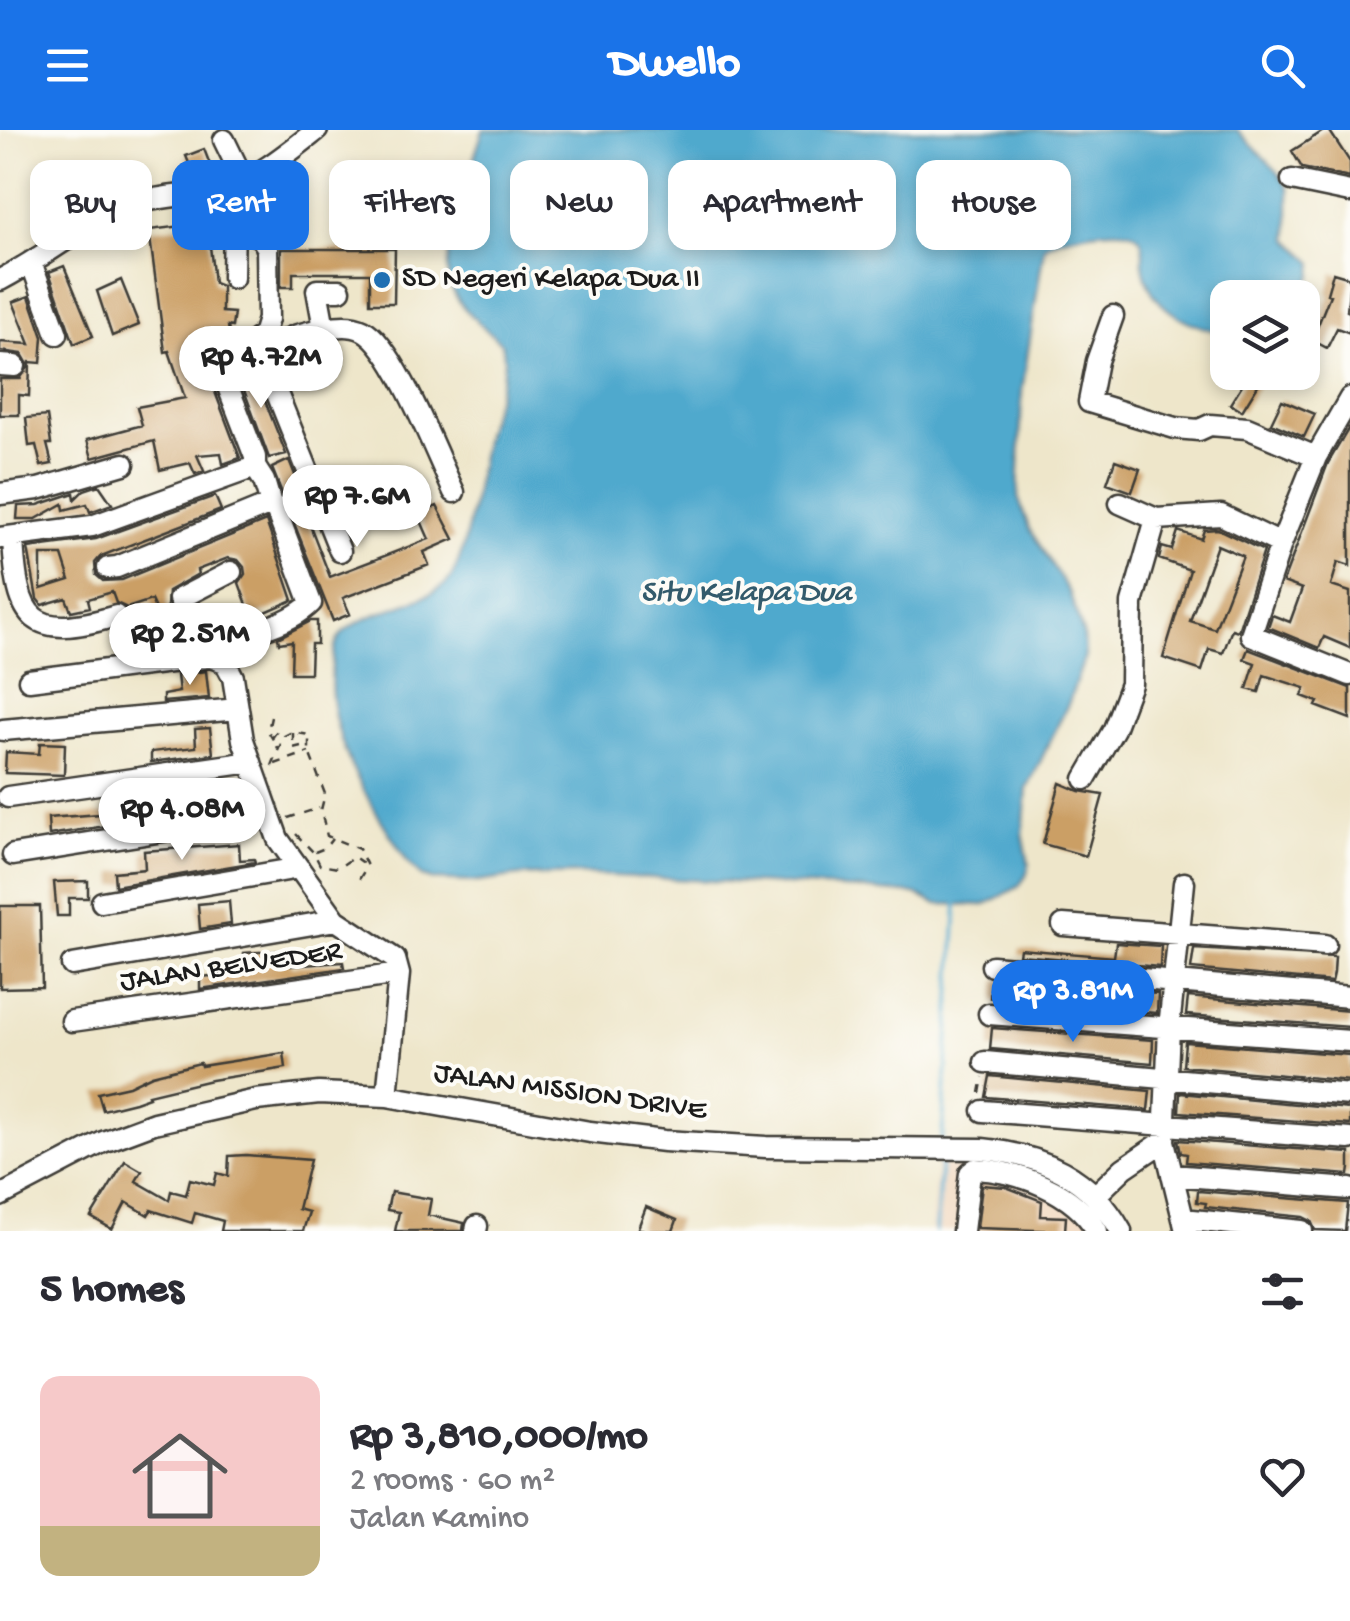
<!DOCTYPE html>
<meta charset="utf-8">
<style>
body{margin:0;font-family:"Gochi Hand",sans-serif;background:#f2f2f3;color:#2b2b33;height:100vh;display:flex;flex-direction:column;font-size:38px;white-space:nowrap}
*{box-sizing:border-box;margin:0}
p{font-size:32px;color:#7c7c81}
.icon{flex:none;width:55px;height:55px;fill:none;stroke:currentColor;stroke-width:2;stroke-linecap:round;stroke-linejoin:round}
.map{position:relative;height:1101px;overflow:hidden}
.drawer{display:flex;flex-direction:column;background:#fff;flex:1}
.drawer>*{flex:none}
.guide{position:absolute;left:30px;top:30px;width:1290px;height:90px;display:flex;gap:20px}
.fabs{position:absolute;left:1210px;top:150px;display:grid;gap:20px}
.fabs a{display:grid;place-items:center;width:110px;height:110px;border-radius:20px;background:#fff;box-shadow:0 5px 15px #0003;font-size:50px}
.price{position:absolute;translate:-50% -85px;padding:0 22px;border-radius:35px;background:#fff;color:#222;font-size:32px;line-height:65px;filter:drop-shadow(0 2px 5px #0008)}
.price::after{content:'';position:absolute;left:50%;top:60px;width:30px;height:22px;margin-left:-15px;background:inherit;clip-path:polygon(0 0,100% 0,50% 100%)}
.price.selected{background:#1a73e8;color:#fff}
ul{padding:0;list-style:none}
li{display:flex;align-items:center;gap:30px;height:250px;padding:0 40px}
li+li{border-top:2px solid #e1e1e2}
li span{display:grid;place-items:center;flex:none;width:280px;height:200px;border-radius:20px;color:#555}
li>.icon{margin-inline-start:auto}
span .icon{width:120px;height:120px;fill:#fffc;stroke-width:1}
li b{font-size:42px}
h2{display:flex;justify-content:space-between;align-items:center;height:120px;padding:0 40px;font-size:42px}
.tag{padding:0 35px;border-radius:20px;background:#fff;box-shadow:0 5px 15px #0003;font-size:35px;line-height:90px}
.tag.selected{background:#1a73e8;color:#fff}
header{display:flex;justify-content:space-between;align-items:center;height:130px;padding:0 40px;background:#1a73e8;color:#fff;font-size:45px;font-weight:800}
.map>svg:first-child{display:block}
</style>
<header><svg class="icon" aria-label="menu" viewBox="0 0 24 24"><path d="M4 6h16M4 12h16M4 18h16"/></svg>Dwello<svg class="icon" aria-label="search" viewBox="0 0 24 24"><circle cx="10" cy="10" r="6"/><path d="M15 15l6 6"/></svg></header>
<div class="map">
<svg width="1350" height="1101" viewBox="0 0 1350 1101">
<rect width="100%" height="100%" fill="#fdfcf7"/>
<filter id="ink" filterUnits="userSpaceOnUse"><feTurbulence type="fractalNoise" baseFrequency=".01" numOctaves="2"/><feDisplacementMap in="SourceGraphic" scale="20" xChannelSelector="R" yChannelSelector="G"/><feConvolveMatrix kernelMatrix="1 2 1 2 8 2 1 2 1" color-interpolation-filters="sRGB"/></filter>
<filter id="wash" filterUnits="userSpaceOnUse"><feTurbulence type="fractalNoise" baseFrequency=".0048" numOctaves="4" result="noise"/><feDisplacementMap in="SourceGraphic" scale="40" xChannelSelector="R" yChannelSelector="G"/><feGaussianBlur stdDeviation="2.25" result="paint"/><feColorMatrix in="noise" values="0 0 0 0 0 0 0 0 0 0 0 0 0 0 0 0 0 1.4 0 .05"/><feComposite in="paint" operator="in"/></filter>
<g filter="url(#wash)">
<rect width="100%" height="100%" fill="#eee6ca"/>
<path fill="#f0d6bc" d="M990 1029 1031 1038 1067 1054 1099 1085 1109 1101H931L937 1030Z"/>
<path fill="#4fa9cd" stroke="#366274" stroke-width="2.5" d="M483 0H1237L1278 42 1289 59V109L1314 133 1313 145 1299 167 1228 168 1227 204C1188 195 1148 179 1143 134 1142 123 1146 111 1135 104 1121 94 1056 105 1044 117L1022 261 1018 367 1029 398 1070 464 1084 507 1085 526 1069 572 1027 659 1023 704 1029 735 1026 746 1018 757 985 775 936 774 915 764 861 759 578 744 519 746 478 752 431 750 421 746 407 731C369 670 325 611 332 535 333 523 335 509 345 501 371 479 431 472 448 451 468 428 477 342 484 310 489 280 511 244 502 214 483 196 459 179 450 154 439 124 473 33 483 0Z"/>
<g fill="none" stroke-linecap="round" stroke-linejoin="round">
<path stroke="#4fa9cd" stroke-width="4" d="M942 1011 957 774
M936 1101 941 1026"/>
</g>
<g id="blocks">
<path fill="#cb9f65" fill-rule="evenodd" d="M1325 0H1329L1350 32V48L1302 38 1292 21Z
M204 19 214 45 196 50 186 26Z
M183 96 208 97 214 153 222 156V182L234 183 232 197 228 196 230 211 217 214 219 220 200 231 207 256 212 254 240 328 223 334 221 323 197 325 204 341 195 344 190 333 160 340 154 311 92 328 87 310 142 295 137 277 185 268 169 221 165 222 149 100Z
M281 119H395L394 173H370V143H293V157H281Z
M64 136 93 206 74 214 49 142Z
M1333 143 1350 148 1347 181 1350 182V203L1337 198 1327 218 1312 210 1330 165 1327 164Z
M121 150 139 195 112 206 97 161Z
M29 166 43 207 41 233 30 232 29 266 19 265V285H0V249H20L29 236 22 224 0 221V212L30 214 13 172Z
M253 229 259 256 286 324 269 328 237 241Z
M1250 242H1266L1242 281 1230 274Z
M1282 270 1315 284 1304 307 1271 293Z
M47 286 51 314H47L52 334 41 336 36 315 29 316 26 288Z
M1350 296V436L1338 432 1331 456 1350 462V518L1324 507 1319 518 1268 497 1272 485 1290 492 1302 459 1283 452 1328 333Z
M289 330 301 360 297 362 330 447 429 409 418 384 437 376 454 409 424 422 429 435 343 468 350 484 333 491 272 338Z
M1115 330 1140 339 1132 362 1107 353Z
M99 355 112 374 90 382 87 374 64 380 63 374 36 389H17L18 376 38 375 74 363 75 369 84 360Z
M215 366 221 380 101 426 95 433 96 445 103 451 122 450 266 391 293 470 252 488 239 453 245 444 244 437 238 430 228 428 197 440 198 444 168 461 167 476 185 500 168 508 151 470 127 478 116 473 112 462 88 469 90 477 71 481 66 468 42 475 37 469 28 418 96 409ZM41 425H62L70 450 41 459Z
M1218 399 1264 421 1238 501 1232 499 1223 523 1209 519 1202 541 1163 528 1190 440 1159 429 1162 417 1172 420 1178 401 1201 409 1204 400ZM1217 415 1243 426 1215 499 1190 491Z
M311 491H317V514H311L310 543H291L292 511 279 513 278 508Z
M1248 519 1350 558V589L1316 576 1318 572 1302 566 1305 558 1264 545 1259 562 1247 559 1255 533 1244 529Z
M206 541 209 568 163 572V565L179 562 177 545Z
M210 598 213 624 151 632V622L196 617 195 599Z
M40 613 65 614 64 645 5 643 6 622 39 624Z
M1060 653 1079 661 1103 665 1086 726 1043 714Z
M232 655 233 672 236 675 49 705 48 688 140 681 139 663Z
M239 714 240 730 254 729 255 732 115 756 114 742 145 739 144 721Z
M88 751V768H69V786H57L54 752Z
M229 771 231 794 200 799 198 774Z
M0 776H40L42 857 0 858Z
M1116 813 1161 816 1160 837 1019 825 1020 819 1114 827Z
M1194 819 1335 827 1334 843 1332 852 1191 839Z
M290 820 291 836 343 832 344 838 200 859V847L246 843 244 823Z
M996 850 1158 864 1157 883 994 871Z
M1188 867 1350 881V897L1186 885Z
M992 898 1153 910 1152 933 990 919Z
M1185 912 1350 925V951L1183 936Z
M284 923 286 938 211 950 148 965 149 967 135 972 103 980 98 963 129 956 152 945 200 933 201 936Z
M990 946 1150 961 1148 980 986 967Z
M1180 963 1350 979V995L1179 982Z
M1178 1010 1350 1023V1038L1349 1045 1186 1032 1187 1024 1181 1023Z
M246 1025 310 1030 298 1079 309 1082 303 1101H221L223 1091 195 1083 192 1093 151 1080 148 1085 126 1072 112 1099 91 1087 125 1031 142 1041 136 1051 169 1070 171 1061 186 1065 190 1049 214 1055 217 1043 228 1046 229 1026Z
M982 1055 1006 1057 1042 1071 1041 1086 1066 1087 1065 1101 977 1098Z
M1198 1061 1348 1073 1345 1101 1315 1100 1311 1091 1303 1087 1205 1077 1206 1073 1197 1072Z
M391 1062 431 1069 428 1085 464 1093 463 1101H395L399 1082 387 1080Z
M646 1077 677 1090 673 1101H646L638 1098Z"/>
</g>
</g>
<g filter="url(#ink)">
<use href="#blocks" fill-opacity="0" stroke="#3c3a36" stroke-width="2.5"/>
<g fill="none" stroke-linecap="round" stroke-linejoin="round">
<defs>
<path id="minor" d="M224 10 244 51
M1292 50 1350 62
M31 132 57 204
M233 148 234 88
M0 150C45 127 86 91 135 74 165 64 196 66 226 58 254 51 294 18 317 0
M340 160H317L324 198C337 196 351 194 363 200 395 216 437 326 454 362
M1113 186 1097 231 1089 272 1175 298 1199 300 1210 295 1247 298 1316 327
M324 198C290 207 266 208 272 251L340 421
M0 235 15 236
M1350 268 1316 327 1281 414 1251 505 1350 545
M255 337 264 351 271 374
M0 364 38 359 124 334
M1120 373 1156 389 1221 385 1281 414
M0 408 92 396 255 337V327L220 236 263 205 268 189 267 117 261 108 244 99 234 88 226 58
M13 408C17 491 31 511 116 486
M108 438 117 437 271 374 275 377 311 473C290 494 235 512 206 505L179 469 231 442
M29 550 210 527 225 532 233 547 243 610 278 709 336 790 395 829 399 844 387 966
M3 600 238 579
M1085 649 1114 599 1131 554 1132 473 1156 389
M8 667 251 632
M13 725 269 684
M1184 753 1169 898 1164 1011 1186 1101
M102 772 299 738
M1063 795 1325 815
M72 835 336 790
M992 836 1350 867
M989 884 1350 911
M72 891 399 844
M985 932 1350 965
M983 981 1350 1009
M1172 1045 1350 1059
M0 1066 103 1012 154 993 256 970 319 963 387 966 590 1002 664 1011 766 1017 982 1019C1042 1025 1090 1046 1121 1101
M1095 1066 1124 1038 1164 1011
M1183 1089 1302 1101
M476 1101 477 1096
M963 1101 970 1043 975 1039C1018 1041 1074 1061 1097 1101"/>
</defs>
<use href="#minor" stroke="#3c3a36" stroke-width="25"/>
<path stroke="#3c3a36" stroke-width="2.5" stroke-dasharray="8 8" stroke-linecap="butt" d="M271 587 268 601 278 618
M293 603V618L301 616
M272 608 281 595
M275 634 309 622
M272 636 284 606 292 602 309 605V622L325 664 321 680 327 706 359 719 367 736 357 753
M288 688 319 678
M296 704 314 723 320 735 338 738 354 727 367 736
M315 722 325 718 332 709
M990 869 991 852
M980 963 983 947"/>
<use href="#minor" stroke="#fff" stroke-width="20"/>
</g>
</g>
<circle fill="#1f6fb2" stroke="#fdfcf7" stroke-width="4" cx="382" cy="150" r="10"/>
<g text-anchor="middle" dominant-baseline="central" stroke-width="8" stroke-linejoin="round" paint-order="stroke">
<g font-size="30" fill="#1c1c1c" stroke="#fdfcf7" text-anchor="start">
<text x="402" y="150">SD Negeri Kelapa Dua II</text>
</g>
<g font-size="30" fill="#1c1c1c" stroke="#fdfcf7">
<text transform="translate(231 838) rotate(-8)">JALAN BELVEDER</text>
<text transform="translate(570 963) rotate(8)">JALAN MISSION DRIVE</text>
</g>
<g font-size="32" font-style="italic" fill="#335b6c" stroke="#fdfcf7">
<text x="746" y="464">Situ Kelapa Dua</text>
</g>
</g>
</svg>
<div class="fabs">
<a><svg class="icon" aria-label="layers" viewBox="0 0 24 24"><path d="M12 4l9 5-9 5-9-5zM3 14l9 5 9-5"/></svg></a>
</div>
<b class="price" style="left:261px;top:281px">Rp 4.72M</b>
<b class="price" style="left:357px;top:420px">Rp 7.6M</b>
<b class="price" style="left:190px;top:558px">Rp 2.51M</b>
<b class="price" style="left:182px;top:733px">Rp 4.08M</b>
<b class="price selected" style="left:1073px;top:915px">Rp 3.81M</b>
<div class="guide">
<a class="tag">Buy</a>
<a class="tag selected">Rent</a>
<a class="tag">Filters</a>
<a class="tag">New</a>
<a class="tag">Apartment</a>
<a class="tag">House</a>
</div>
</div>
<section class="drawer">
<h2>5 homes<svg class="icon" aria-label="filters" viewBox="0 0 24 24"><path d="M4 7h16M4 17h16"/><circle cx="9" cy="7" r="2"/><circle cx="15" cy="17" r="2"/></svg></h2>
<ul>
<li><span style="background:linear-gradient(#f6c9c9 75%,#c2b280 0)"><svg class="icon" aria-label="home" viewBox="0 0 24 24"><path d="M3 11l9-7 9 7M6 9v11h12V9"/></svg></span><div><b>Rp 3,810,000/mo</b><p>2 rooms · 60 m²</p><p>Jalan Kamino</p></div><svg class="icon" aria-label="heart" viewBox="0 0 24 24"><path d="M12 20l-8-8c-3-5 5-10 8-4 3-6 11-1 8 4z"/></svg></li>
</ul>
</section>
